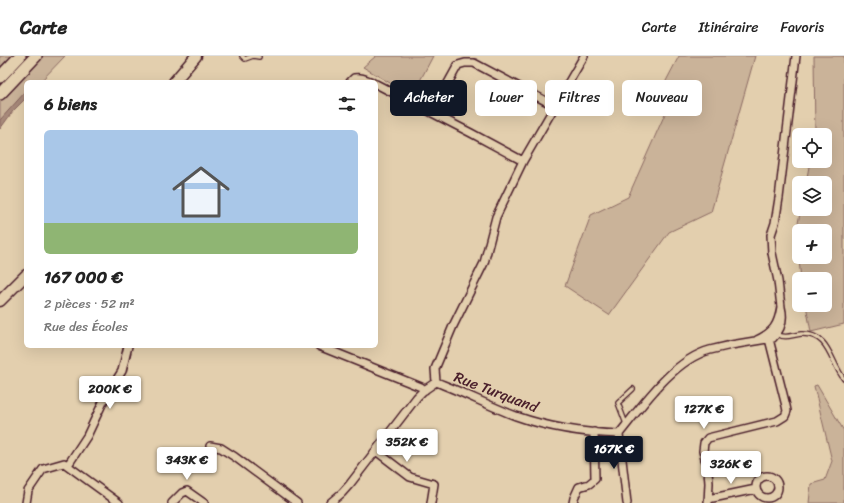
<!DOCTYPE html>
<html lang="fr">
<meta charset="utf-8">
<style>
body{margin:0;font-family:Sriracha,sans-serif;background:#f6f6f6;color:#222;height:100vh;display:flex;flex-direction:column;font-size:15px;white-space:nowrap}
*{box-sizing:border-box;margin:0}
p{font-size:13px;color:#767676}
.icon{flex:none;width:22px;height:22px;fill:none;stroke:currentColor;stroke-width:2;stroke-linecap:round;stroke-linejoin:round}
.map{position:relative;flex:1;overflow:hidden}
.drawer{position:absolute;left:24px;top:24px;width:354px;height:268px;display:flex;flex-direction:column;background:#fff;border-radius:6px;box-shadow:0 4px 16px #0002}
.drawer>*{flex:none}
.guide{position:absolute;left:390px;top:24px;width:380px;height:36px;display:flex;gap:8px}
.tools{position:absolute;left:792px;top:72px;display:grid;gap:8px}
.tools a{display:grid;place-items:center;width:40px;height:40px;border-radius:6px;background:#fff;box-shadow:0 4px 16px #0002;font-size:20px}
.price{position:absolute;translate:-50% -34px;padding:0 9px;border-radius:4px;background:#fff;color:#222;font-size:13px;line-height:26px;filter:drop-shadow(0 1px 2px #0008)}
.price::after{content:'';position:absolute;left:50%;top:24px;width:12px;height:9px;margin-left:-6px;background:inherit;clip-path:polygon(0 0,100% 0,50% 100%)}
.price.on{background:#111827;color:#fff}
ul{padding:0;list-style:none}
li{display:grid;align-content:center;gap:8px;height:212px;padding:0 20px}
li span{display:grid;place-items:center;height:124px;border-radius:6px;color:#555}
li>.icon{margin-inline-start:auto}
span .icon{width:72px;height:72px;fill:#fffc;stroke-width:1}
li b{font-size:17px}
h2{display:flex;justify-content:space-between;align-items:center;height:48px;padding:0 20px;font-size:17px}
.tag{padding:0 14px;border-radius:6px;background:#fff;box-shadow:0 4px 16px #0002;font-size:14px;line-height:36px}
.tag.on{background:#111827;color:#fff}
header{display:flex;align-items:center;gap:24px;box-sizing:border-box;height:56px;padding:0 20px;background:#fff;border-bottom:1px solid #e0e0e0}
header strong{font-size:19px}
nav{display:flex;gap:22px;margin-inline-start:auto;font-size:14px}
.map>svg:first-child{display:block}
</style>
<header>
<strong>Carte</strong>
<nav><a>Carte</a><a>Itinéraire</a><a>Favoris</a></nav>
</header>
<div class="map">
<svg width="844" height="447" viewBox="0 0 844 447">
<rect width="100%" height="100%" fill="#e3cfae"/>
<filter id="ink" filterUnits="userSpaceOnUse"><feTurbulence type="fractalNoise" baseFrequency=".025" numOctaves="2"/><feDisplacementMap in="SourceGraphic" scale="8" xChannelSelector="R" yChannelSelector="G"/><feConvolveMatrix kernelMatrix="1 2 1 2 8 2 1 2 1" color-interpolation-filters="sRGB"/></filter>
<g filter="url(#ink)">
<path fill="#cab399" stroke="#8a6962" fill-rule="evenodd" d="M0 0H65L40 26H26V41L0 68Z
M376 0H433L412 40 363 11Z
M679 0H755L711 156 669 176 609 259 565 230 591 159 628 141 668 51 666 25Z
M814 0H844V268L811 276 806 249H825V223H801L796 176 801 153H825V127H806L810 105H825V79H815ZM799 175H825V201H799Z
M817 329 844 375V447H809L811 428 825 424 832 405 814 330Z"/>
<path fill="#a7897a" stroke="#825f5a" d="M26 35V42L13 55 0 73V64Z"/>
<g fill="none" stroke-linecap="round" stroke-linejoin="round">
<defs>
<path id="lane" d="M242 0 245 3 253 0 259 1
M777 278C785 283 792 279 801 278 830 277 830 306 844 323
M626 368 618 347 633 333"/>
<path id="street" d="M350 26 354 22C361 21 365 23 372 26
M376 28 471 77 523 105
M432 56 458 9 465 7H474L555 50
M781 251 778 225 772 197 771 179 775 167 779 142 796 0
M319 290 421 331 425 334
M436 326 435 313 453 270 484 207 496 161 523 105 584 0
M436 326C463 336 489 350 516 360 547 371 586 377 619 378
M619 378C642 350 673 304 710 294 725 290 740 287 755 285 761 284 767 283 773 282 782 273 784 263 781 251 778 270 773 276 757 284
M619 378 627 447
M210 390 221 392 235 401 297 447
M376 395 410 421 434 428 431 447
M68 409 87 380 104 344 122 315 128 290
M756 431a11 11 0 1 1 22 0a11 11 0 1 1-22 0Z
M708 443 756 433
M26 447 28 435 43 413 64 407 119 447
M172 447 182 437 187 435 204 447
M330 447 342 437 350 428 417 341 423 335 436 326
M573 447 574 442 579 431 589 428 595 423 594 376
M708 447 709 427 708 415 703 395 704 387 708 382 777 365 785 360 787 355 786 350 768 279"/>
<path id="secondary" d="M174 26 196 0
M0 245 26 219"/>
<path id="primary" d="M0 21 20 0
M0 38 36 0"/>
</defs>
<use href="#lane" stroke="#4a1f2b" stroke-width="6"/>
<use href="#street" stroke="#4a1f2b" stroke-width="10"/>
<use href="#secondary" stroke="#4a1f2b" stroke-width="13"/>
<use href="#primary" stroke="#4a1f2b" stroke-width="14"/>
<use href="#lane" stroke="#e3cfae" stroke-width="3.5"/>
<use href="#street" stroke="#e3cfae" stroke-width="7"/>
<use href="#secondary" stroke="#e3cfae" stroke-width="10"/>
<use href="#primary" stroke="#e3cfae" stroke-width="11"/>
</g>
</g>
<g text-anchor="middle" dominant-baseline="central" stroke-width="3" stroke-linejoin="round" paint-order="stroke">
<g font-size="15" fill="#4a1f2b" stroke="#e3cfae">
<text transform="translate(496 336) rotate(21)">Rue Turquand</text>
</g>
</g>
</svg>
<div class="tools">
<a><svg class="icon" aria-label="locate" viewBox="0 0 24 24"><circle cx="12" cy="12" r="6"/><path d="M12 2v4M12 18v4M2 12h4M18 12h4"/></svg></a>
<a><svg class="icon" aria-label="layers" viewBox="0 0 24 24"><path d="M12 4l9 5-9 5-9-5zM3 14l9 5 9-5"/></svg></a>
<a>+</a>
<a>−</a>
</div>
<b class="price" style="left:110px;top:354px">200K €</b>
<b class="price" style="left:704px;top:374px">127K €</b>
<b class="price" style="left:407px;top:407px">352K €</b>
<b class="price on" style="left:614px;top:414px">167K €</b>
<b class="price" style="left:187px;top:425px">343K €</b>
<b class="price" style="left:731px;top:429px">326K €</b>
<div class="guide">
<a class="tag on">Acheter</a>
<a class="tag">Louer</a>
<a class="tag">Filtres</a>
<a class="tag">Nouveau</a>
</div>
<section class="drawer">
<h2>6 biens<svg class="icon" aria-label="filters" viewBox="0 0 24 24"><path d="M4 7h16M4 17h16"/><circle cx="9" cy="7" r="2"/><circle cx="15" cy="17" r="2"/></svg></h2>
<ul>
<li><span style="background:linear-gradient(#a9c7e8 75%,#8fb573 0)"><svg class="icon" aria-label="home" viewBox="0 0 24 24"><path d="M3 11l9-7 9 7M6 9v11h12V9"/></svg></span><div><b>167 000 €</b><p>2 pièces · 52 m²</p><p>Rue des Écoles</p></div></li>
</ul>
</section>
</div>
